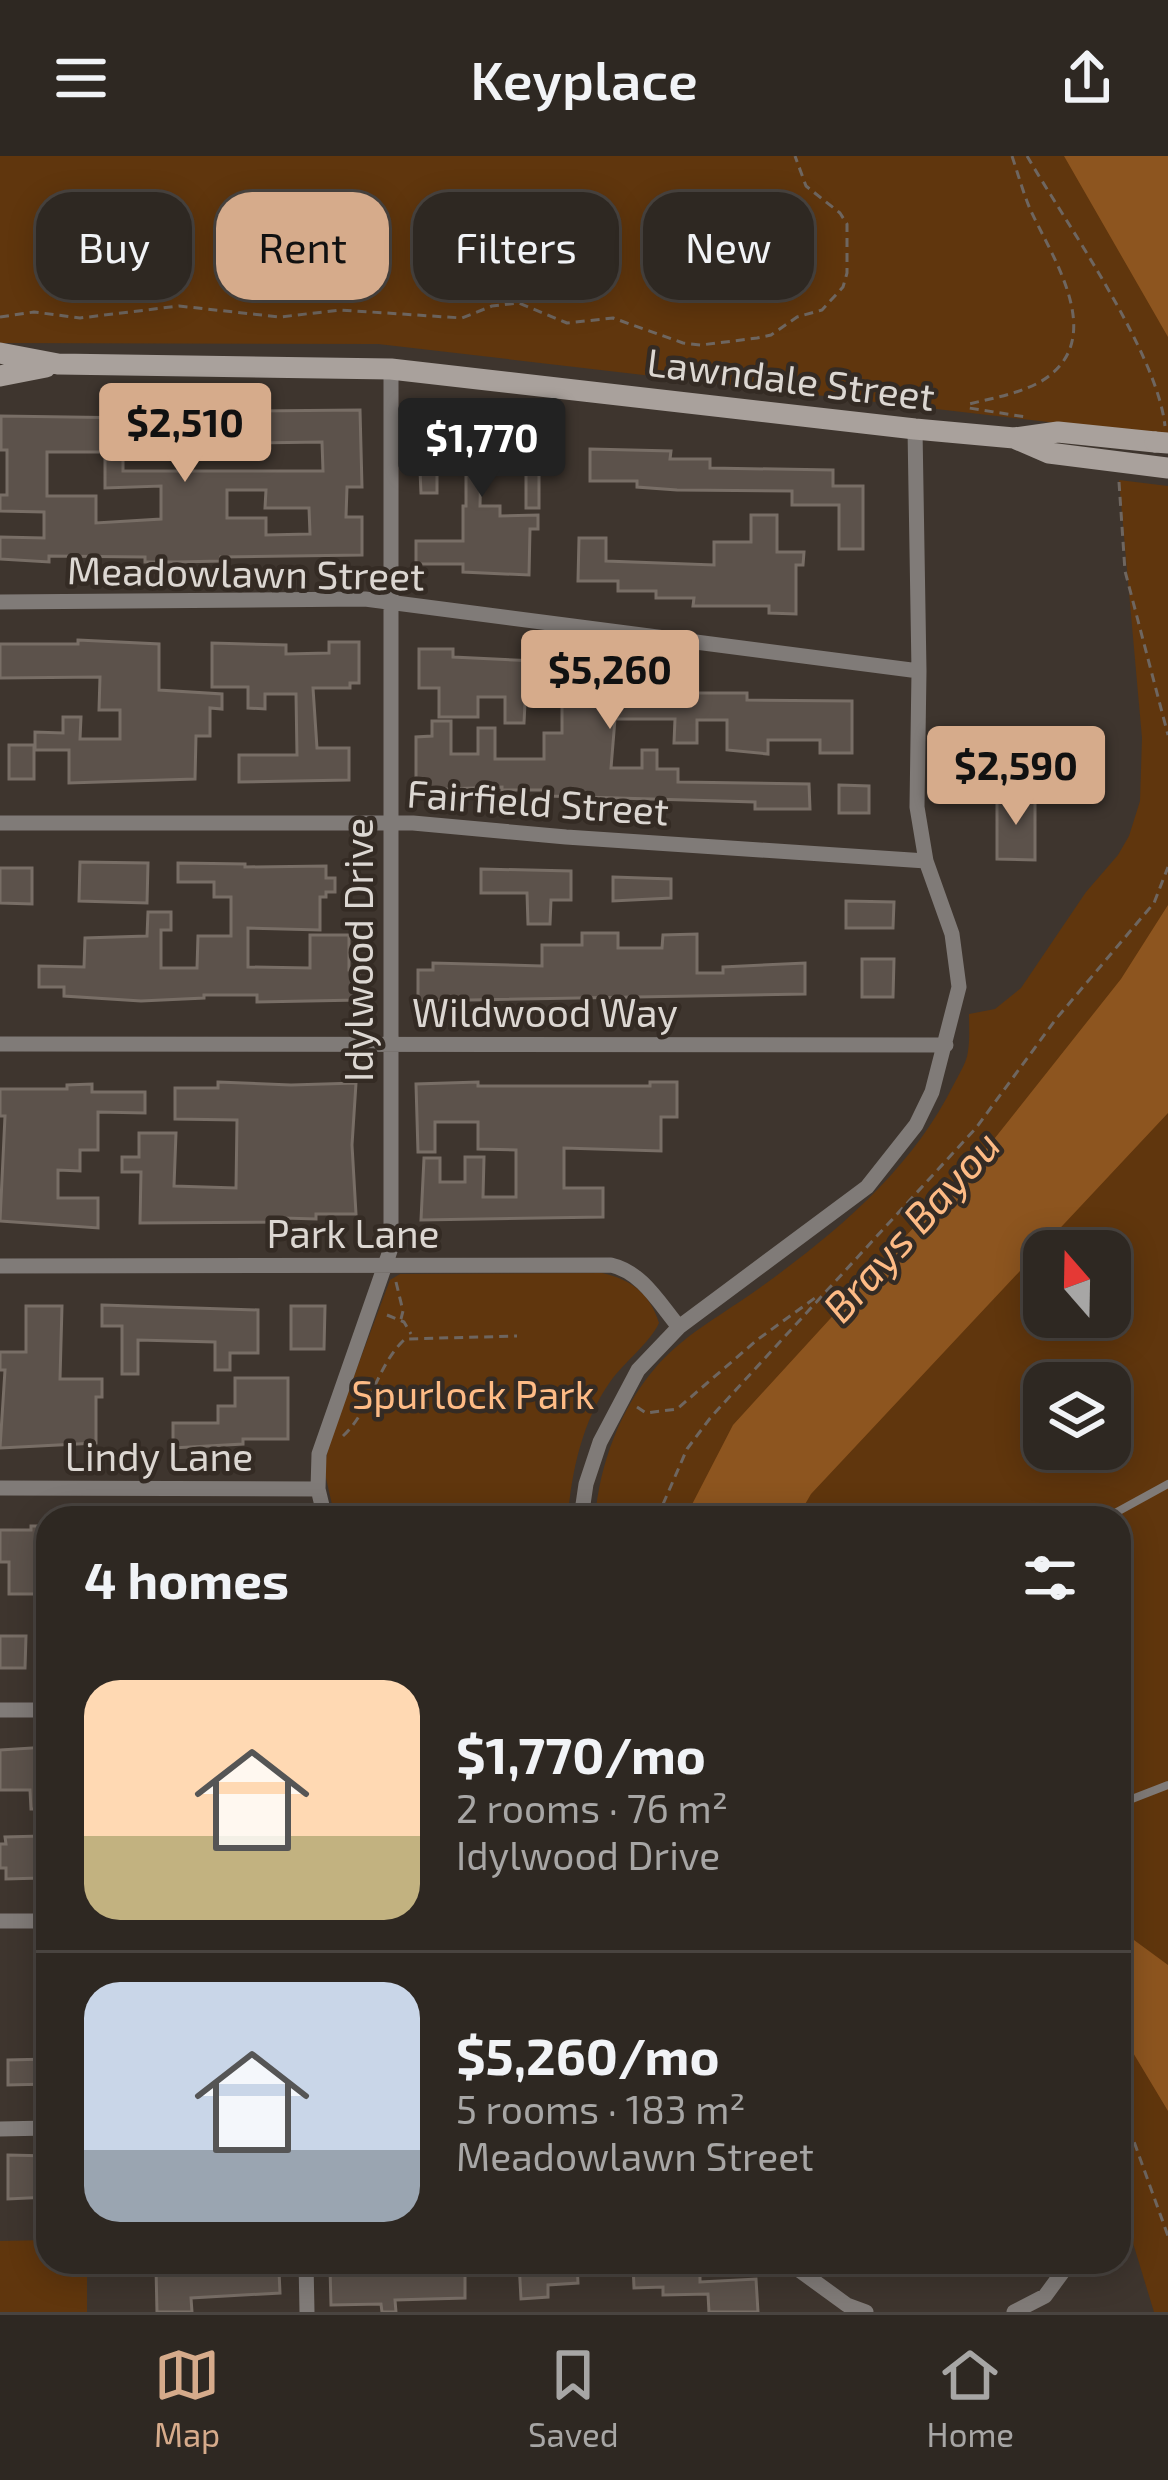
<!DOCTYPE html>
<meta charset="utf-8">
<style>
body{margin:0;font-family:"Exo 2",sans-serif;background:#36302a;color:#f1f3f6;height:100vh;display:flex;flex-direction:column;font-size:45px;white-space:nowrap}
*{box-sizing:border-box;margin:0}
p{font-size:39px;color:#a7a6a5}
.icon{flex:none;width:66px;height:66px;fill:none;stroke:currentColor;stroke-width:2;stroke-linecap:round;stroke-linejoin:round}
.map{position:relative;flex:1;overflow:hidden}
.side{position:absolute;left:36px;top:1350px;width:1095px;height:768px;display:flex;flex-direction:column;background:#2e2822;border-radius:36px;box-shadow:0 6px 30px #0003,0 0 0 3px #494440}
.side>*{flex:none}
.top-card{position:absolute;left:36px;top:36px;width:1098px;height:108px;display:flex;gap:24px}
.needle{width:78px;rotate:340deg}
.controls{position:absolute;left:1023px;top:1074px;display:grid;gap:24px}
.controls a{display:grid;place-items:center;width:108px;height:108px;border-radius:24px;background:#2e2822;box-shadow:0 6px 30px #0003,0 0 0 3px #494440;font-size:60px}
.price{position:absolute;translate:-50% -102px;padding:0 27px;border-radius:12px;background:#d6ab8b;color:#111;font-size:39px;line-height:78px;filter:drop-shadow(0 3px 6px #0008)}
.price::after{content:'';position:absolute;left:50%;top:72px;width:36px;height:27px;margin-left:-18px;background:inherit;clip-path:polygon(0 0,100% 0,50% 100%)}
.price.selected{background:#222;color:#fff}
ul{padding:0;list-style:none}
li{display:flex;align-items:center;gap:36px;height:300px;padding:0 48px}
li+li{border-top:3px solid #494440}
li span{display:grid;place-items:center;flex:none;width:336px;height:240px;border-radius:36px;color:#555}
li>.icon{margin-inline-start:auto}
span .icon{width:144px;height:144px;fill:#fffc;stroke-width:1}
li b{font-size:51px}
h2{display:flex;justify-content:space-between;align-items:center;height:144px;padding:0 48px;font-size:51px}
.tag{padding:0 42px;border-radius:36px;background:#2e2822;box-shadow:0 6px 30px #0003,0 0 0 3px #494440;font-size:42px;line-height:108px}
.tag.selected{background:#d6ab8b;color:#111}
header{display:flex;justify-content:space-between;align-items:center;height:156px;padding:0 48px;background:#2e2822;font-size:54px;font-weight:600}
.menu{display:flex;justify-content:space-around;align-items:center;height:168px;border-top:3px solid #494440;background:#2e2822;font-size:33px;color:#a7a6a5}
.menu a{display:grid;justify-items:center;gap:6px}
.menu .selected{color:#d6ab8b}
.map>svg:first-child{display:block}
</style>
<header><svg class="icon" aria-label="menu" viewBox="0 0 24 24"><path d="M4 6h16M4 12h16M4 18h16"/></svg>Keyplace<svg class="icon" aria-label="share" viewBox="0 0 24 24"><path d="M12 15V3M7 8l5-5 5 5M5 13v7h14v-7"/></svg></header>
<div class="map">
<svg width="1168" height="2156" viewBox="0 0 1168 2156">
<rect width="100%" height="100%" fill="#3e352e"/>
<path fill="#60360d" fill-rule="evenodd" d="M0 0H1168V280L378 188 0 187Z
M1119 324 1168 330V2156H1154L1119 2041V1362H595C600 1307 620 1253 656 1211 683 1180 718 1161 751 1138 830 1082 910 1017 954 928 959 918 967 906 968 895 970 883 969 870 969 858L995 853 1021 832 1086 736 1118 699 1129 680 1140 645 1142 582ZM1044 1095H1110V1161H1044ZM1044 1227H1110V1293H1044Z
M602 1117C630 1123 650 1137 659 1167 649 1188 624 1206 610 1226 583 1264 571 1316 568 1362H335L324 1313 330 1284 390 1124 400 1118Z
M48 2084V2106H87V2156H0V2085Z"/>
<path fill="#8d551f" d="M1064 0H1168V181Z
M1168 749V957L811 1338 797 1362H685L733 1269 991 987 1121 823Z
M1119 1773 1168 1809V1955L1129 1890 1119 1882Z"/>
<path fill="#5c524b" stroke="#786e66" stroke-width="3" fill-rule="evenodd" d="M360 254 362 331H347L346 361H362V399L221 401V405L177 406H145V401L49 400V406L0 403V381L44 382V356L0 355V339H7V294H1V260L137 262V256ZM322 286 323 315H123V289ZM47 296H105V332L161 330V363L96 367V340H47ZM227 334H266L265 352H309L310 378 266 379V362H227Z
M418 269 498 274V278H539V352H526V310L481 306 480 350H500V360L538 359V373H530L529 419 463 416V408H416V385H463V350H466V296H437V337H421Z
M590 293 671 295 670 303H710V312L833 314V330H863V393H839V349H792V335L677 334 637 331V325H590Z
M751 359H777V396H804L803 409H796V458L769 457V450H693L694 442H656V435H618V425H578L579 382H606V405L714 409V386H751Z
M78 484 159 488V534L222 538V553L210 552V580H196L195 623 69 627V594H35V576L63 577V561H81L80 583H120V554H99L100 521 0 522V488H78Z
M329 486H359V527H350V532H313L317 592H349V624L239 626V599H297L296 538H265V553L248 552V531H212V487L286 489V498L329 497Z
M419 493H453V501L536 505 535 512 684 521V537H747V544L852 545V597H820V584H768V598L727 594V564H697V587H674L675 563H615L611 612H642V594H657V613H678V626L809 628 810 653H755V646L548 640V634H502V631L416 634V581L432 580V565H451V598H478V572H495V603H544V577H562V547H525L524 567H505V541H478V561H439V532H419Z
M9 589H34V623H9Z
M839 629 869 630V657H839Z
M997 640H1035V704L997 703Z
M80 706 148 707 147 747 79 745Z
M178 707 245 708V711L326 710V722H335V736H326V741H320V774L248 772V811L310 812V779H349V814H359V844L257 846V839H204V842L141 845 64 840V831H39V810L84 811 85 782 147 780 148 756H171V774H161V812H197L198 780H231V741H214V726H178Z
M0 712H32V748L0 747Z
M481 713 571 715V744H551L550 768H528L527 737H481Z
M613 721 671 723V742L613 745Z
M846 745 894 746 893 772H846Z
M582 777H618V792H662L663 779 697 778V817H723V811L805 807V838L418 845V814H433V807L542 810V789H582Z
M862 803H894L893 841H862Z
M218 926 291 929 356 927 352 989 356 1058H316V1063L284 1062V1066L140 1067 141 1016H122V1001H139V977H176L174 1030 236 1032 237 964 175 963V932H218Z
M478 926V930H650V926H677V961H661V995L564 992V1032H603V1061L421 1064 424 1002H440V1026H465V1001H484L483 1041H516V994L478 993V966H435V996H418L416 928Z
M92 928V936H145V957L98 956V994H80V1015L58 1014V1042H98V1072L0 1065 5 960H0V933H67V929Z
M102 1149 258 1154V1197H230V1214H215V1186L138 1184V1218H122V1170H102Z
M26 1150H62L60 1223H102V1241H96V1287L0 1292 5 1214H0V1196H26Z
M291 1150H325L324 1193H291Z
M235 1222H288V1283H243V1288L173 1292V1267H218V1250H235Z
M31 1370H48L47 1438H9V1406H0V1374H31Z
M0 1480H26L25 1512H0Z
M47 1591 46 1653H31L30 1634H0V1594Z
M41 1680V1722L6 1723V1712H0V1688H6L5 1681Z
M48 1903V1928L8 1929V1904Z
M8 1999 48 2000V2041L8 2043Z
M361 2106 431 2107V2114H465V2142L395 2144 396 2156H382L381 2148 331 2149 330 2112 361 2111Z
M519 2106H577L578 2127 548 2129V2141L521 2143Z
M700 2106V2126L756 2123 758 2156H709L708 2138 663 2139V2131L634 2132 633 2107Z
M192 2111V2117L279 2115 280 2137 191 2142 192 2156H157L156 2112Z"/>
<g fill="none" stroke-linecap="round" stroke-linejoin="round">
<path stroke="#6e6660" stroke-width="3" stroke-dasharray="9 6" stroke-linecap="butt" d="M1012 0C1018 18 1023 36 1030 53 1053 103 1110 185 1040 226 1018 238 993 242 969 248V252L1026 261
M1027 0C1066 67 1157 196 1165 270
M0 161 34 156 80 162 179 150 280 161 340 154 462 162 492 150 519 147 567 167 613 162 683 187 701 189 757 182 771 179 797 161 822 154 843 131 847 117V68L840 57 806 30 795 0
M1119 326 1125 415 1168 579
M396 1126 403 1155 401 1163
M387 1159 404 1166 411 1178
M637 1251 646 1257 677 1253 757 1184 819 1139
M343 1280C372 1253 376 1210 405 1183L517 1180
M657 1362 687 1293 711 1261 976 972 1056 863 1154 747 1168 711
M1119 1944 1168 2080"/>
<path stroke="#807b78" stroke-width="8" d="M1106 1362 1168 1328
M1119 1648 1168 1629"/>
<path stroke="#807b78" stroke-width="15" d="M0 446 365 443 919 515
M0 667H413L566 681 926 705
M0 888 946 889
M0 1110 611 1109C642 1116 659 1147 679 1171
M0 1332 318 1333
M325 1362 318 1333 319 1298 391 1092V213
M581 1362 586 1328 600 1286 638 1214 679 1171 867 1031 916 969 932 936 959 831 952 778 926 705 917 651 919 515 915 273
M0 1554H48
M0 1765H48
M0 1973 48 1972
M306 2106 307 2156
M788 2106 847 2149 866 2156
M1014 2156 1045 2140 1070 2106"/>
<path stroke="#a9a19c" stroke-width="21" d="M0 197 58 208 391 213 915 273 1014 282 1058 276 1155 286
M0 220 46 211
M1014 282 1049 297 1168 312"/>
<path stroke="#a9a19c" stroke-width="21" d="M1155 286 1168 287"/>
</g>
<g text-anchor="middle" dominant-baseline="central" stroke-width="9" stroke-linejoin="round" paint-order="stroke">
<g font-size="39" fill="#dcd7d2" stroke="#342b24">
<text transform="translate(791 222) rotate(7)">Lawndale Street</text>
<text transform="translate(246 416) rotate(1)">Meadowlawn Street</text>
<text transform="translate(538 645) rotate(4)">Fairfield Street</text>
<text transform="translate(357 794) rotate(-90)">Idylwood Drive</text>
<text x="545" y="855">Wildwood Way</text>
<text x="353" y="1076">Park Lane</text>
<text x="159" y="1299">Lindy Lane</text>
</g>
<g font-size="39" fill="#febb85" stroke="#342b24">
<text x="473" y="1237">Spurlock Park</text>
</g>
<g font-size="42" font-style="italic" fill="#febb85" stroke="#342b24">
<text transform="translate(910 1069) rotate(-48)">Brays Bayou</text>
</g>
</g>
</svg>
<div class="controls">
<a><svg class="needle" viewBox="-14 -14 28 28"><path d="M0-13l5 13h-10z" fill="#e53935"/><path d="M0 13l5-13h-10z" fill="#a7a6a5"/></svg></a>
<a><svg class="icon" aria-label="layers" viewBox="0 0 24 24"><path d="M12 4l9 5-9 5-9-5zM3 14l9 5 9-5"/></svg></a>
</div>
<b class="price" style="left:185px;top:329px">$2,510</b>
<b class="price selected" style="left:482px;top:344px">$1,770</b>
<b class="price" style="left:610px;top:576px">$5,260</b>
<b class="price" style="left:1016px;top:672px">$2,590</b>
<div class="top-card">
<a class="tag">Buy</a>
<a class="tag selected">Rent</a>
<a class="tag">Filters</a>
<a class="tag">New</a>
</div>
<section class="side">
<h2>4 homes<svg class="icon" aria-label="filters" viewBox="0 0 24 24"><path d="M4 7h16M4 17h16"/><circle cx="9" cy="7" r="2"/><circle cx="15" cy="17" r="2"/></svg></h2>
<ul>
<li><span style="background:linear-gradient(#ffd9b3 65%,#c2b280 0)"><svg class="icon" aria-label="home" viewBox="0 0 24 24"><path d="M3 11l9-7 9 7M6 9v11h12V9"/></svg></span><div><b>$1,770/mo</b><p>2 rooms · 76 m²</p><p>Idylwood Drive</p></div></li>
<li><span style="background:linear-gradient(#c9d6e8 70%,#9aa5b1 0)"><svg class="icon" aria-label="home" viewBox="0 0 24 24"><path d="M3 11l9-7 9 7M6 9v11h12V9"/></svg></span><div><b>$5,260/mo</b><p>5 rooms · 183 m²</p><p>Meadowlawn Street</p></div></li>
</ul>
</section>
</div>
<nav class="menu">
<a class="selected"><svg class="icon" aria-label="map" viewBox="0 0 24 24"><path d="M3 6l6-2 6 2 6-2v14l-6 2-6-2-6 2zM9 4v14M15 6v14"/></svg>Map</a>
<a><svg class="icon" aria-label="saved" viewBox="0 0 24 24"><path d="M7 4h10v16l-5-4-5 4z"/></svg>Saved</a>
<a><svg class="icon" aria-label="home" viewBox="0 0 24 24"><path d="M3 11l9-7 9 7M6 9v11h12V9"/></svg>Home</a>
</nav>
